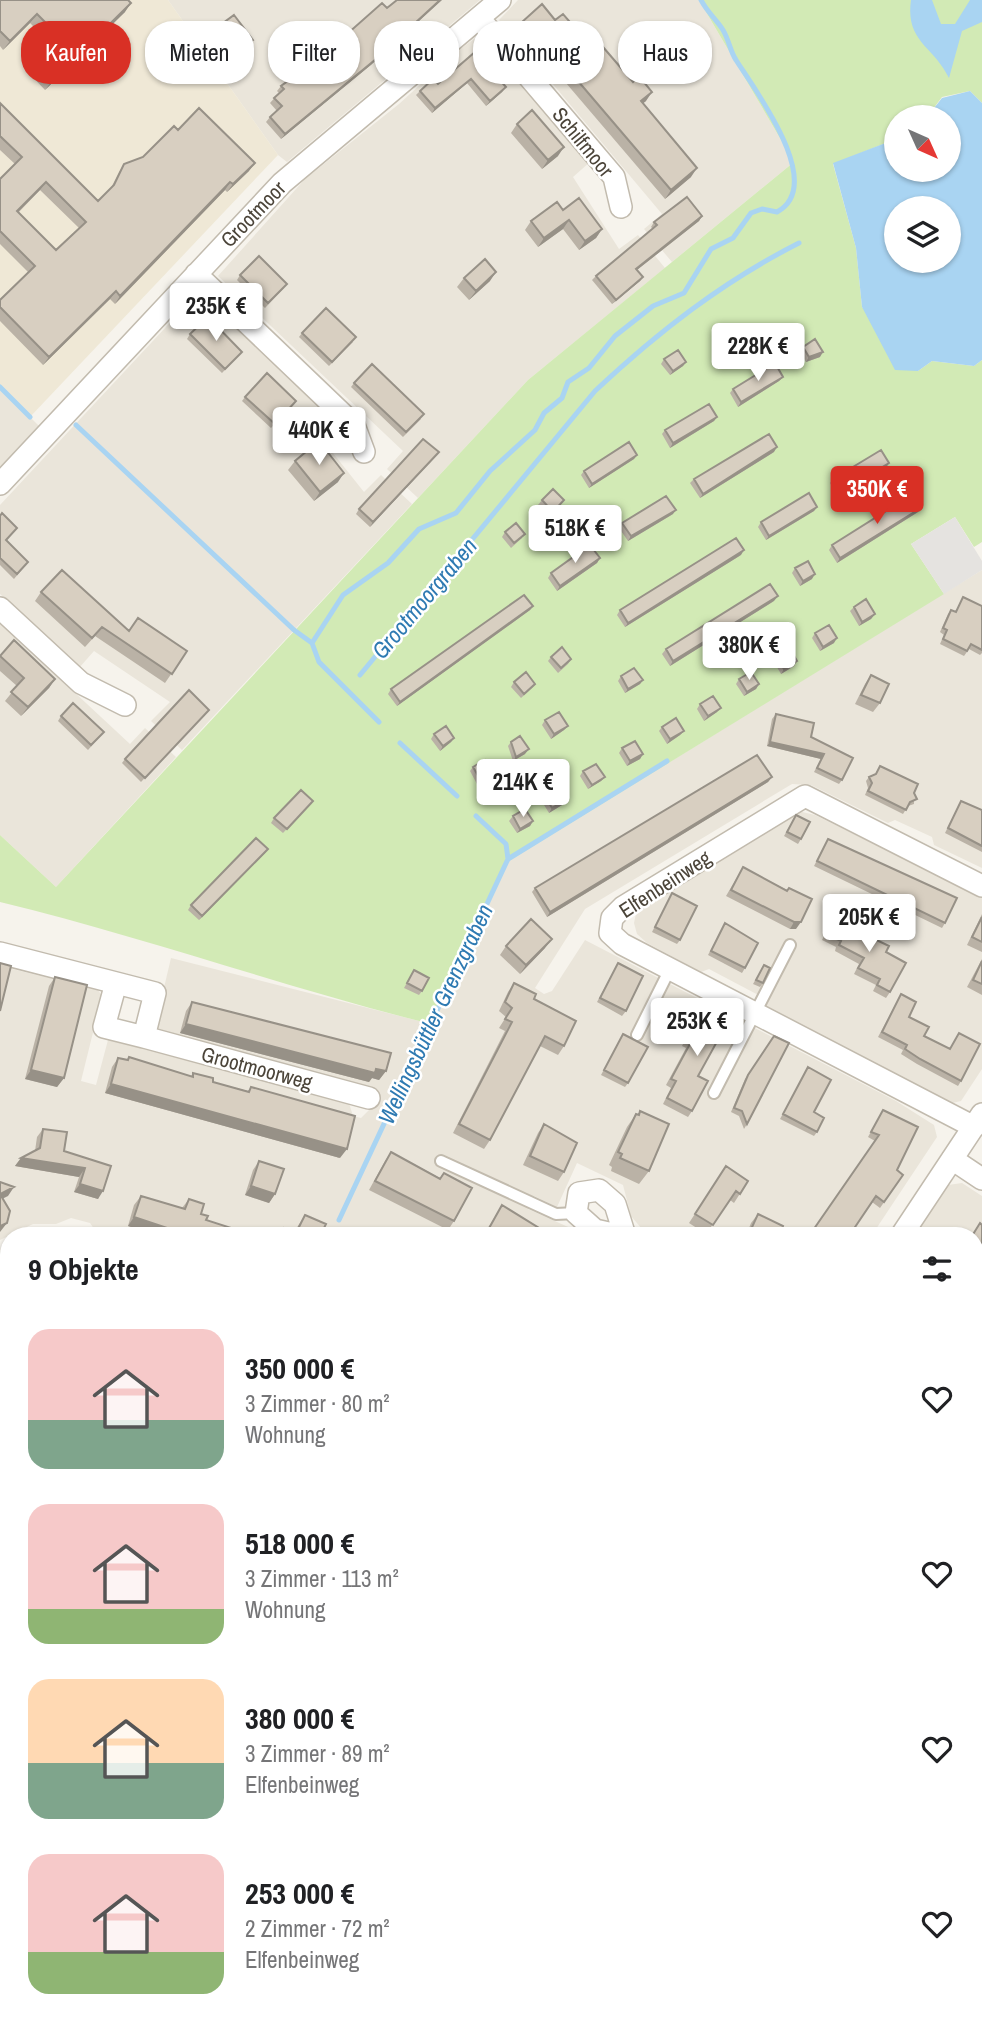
<!DOCTYPE html>
<html lang="de">
<meta charset="utf-8">
<style>
body{margin:0;font-family:"Archivo Narrow",sans-serif;background:#f6f6f6;color:#202124;height:100vh;display:flex;flex-direction:column;font-size:26px;white-space:nowrap}
*{box-sizing:border-box;margin:0}
p{font-size:23px;color:#757577}
.icon{flex:none;width:38px;height:38px;fill:none;stroke:currentColor;stroke-width:2;stroke-linecap:round;stroke-linejoin:round}
.map{position:relative;flex:1;overflow:hidden}
.side{position:absolute;left:0px;top:1227px;width:984px;height:800px;display:flex;flex-direction:column;background:#fff;border-radius:28px 28px 0 0;box-shadow:0 2px 5px #0004}
.side>*{flex:none}
.top-card{position:absolute;left:21px;top:21px;width:942px;height:63px;display:flex;gap:14px}
.needle{width:46px;rotate:135deg}
.tools{position:absolute;left:884px;top:105px;display:grid;gap:14px}
.tools a{display:grid;place-items:center;width:77px;height:77px;border-radius:50%;background:#fff;box-shadow:0 2px 5px #0004;font-size:35px}
.price{position:absolute;translate:-50% -60px;padding:0 16px;border-radius:7px;background:#fff;color:#222;font-size:23px;line-height:46px;filter:drop-shadow(0 2px 4px #0008)}
.price::after{content:'';position:absolute;left:50%;top:42px;width:21px;height:16px;margin-left:-10px;background:inherit;clip-path:polygon(0 0,100% 0,50% 100%)}
.price.on{background:#d93025;color:#fff}
ul{padding:0;list-style:none}
li{display:flex;align-items:center;gap:21px;height:175px;padding:0 28px}
li span{display:grid;place-items:center;flex:none;width:196px;height:140px;border-radius:21px;color:#555}
li>.icon{margin-inline-start:auto}
span .icon{width:84px;height:84px;fill:#fffc;stroke-width:1}
li b{font-size:30px}
h2{display:flex;justify-content:space-between;align-items:center;height:84px;padding:0 28px;font-size:30px}
.tag{padding:0 24px;border-radius:28px;background:#fff;box-shadow:0 2px 5px #0004;font-size:24px;line-height:63px}
.tag.on{background:#d93025;color:#fff}
.map>svg:first-child{display:block}
</style>
<div class="map">
<svg width="982" height="2025" viewBox="0 0 982 2025">
<rect width="100%" height="100%" fill="#f6f3ec"/>
<path fill="#eae5da" d="M168 0H480L287 162 278 155Z
M518 0H699L794 162 672 262 644 229 662 214 499 20Z
M478 36 590 162 573 177 619 249 638 235 665 268 528 380 418 498 387 469 403 451 218 276 305 179 399 104 456 52Z
M200 295 324 407 309 423 364 492 381 475 412 504 182 750 151 721 170 702 94 651 79 668 0 594V505L179 313Z
M0 387 39 426 0 467Z
M982 570V868L934 845 932 837 895 820 888 823 811 785 792 784 585 909 535 988 544 994 552 991 585 940 896 1101 934 1125 937 1137 872 1235H647L631 1216 623 1185 577 1163 557 1207 534 1196 528 1209 586 1235 99 1236 90 1223 71 1218 56 1224H33L0 1240V966L98 990 102 996 81 1081 96 1085 108 1040 348 1100 353 1116 361 1118 373 1106 377 1090 153 1034 171 958 431 1024 509 861Z
M0 623 130 744 145 728 176 757 56 887 0 835Z
M798 811 815 815 982 897V1069L961 1101 948 1104 764 1007 768 1000 709 969 701 972 647 943 637 934 634 923 637 909Z
M962 1183 982 1196V1760H975V1236H915L948 1185Z
M9 1245V1496L0 1478V1249Z
M0 1684 9 1687V1879L0 1898Z"/>
<path fill="#efe8d6" d="M0 0H168L278 155 30 417 0 387Z"/>
<path fill="#d2eab5" d="M699 0H982V103L970 91 942 97 927 117H896V139L833 164 856 248 862 307 918 371 932 361 974 366 982 360V542L974 547 955 517 911 544 944 594 509 861 431 1024C286 988 145 937 0 902V835L56 887 528 380 794 162Z
M982 1828V2025H0V1938L9 1919V2018H975V1829Z"/>
<path fill="#e5e3e0" d="M955 517 982 561V570L944 594 911 544Z"/>
<path fill="#a9d4f2" fill-rule="evenodd" d="M911 0H932L941 24H955L970 0H982V22L962 31 949 78C934 46 905 42 911 0Z
M970 91 982 103V360L974 366 932 361 918 371 895 370 862 307 856 248 833 163 896 139V170H948V117H927L942 98ZM896 208H948V261H896Z"/>
<g fill="none" stroke-linecap="round" stroke-linejoin="round">
<path stroke="#a9d4f2" stroke-width="5" d="M0 387 30 417
M76 425 294 630 312 643 319 662 379 722
M312 643 343 595 388 563 419 529 456 513 490 471 535 430 544 413 562 398 568 382 589 368 615 336 653 306 684 293 711 249 733 238 751 213 762 209 777 212C827 185 755 90 736 60 730 51 729 40 723 30 716 19 707 12 701 0
M360 675 595 391C658 332 722 282 799 243
M400 743 457 796
M508 859 667 761
M339 1220 508 859 506 844 476 816
M0 1939 9 1921
M198 2025 200 2018"/>
<defs>
<path id="lane" d="M637 1035 670 969
M714 1093 790 945
M441 1161 556 1214 576 1213"/>
<path id="street" d="M479 18 614 177 621 207
M196 274 354 425 364 452
M0 484 282 183 500 0
M0 608 81 683 125 705
M0 953 155 993 144 1037 104 1027 116 983
M144 1037 369 1098
M974 1127 622 944 610 933 612 918 623 907 805 796 982 886
M952 1159 982 1179
M622 1236 595 1230 576 1213 579 1193 599 1190 615 1204 625 1236
M901 1236 982 1114"/>
<path id="secondary" d="M0 1645 9 1648
M975 1800H982"/>
</defs>
<use href="#lane" stroke="#c2bbae" stroke-width="14"/>
<use href="#street" stroke="#c2bbae" stroke-width="24"/>
<use href="#secondary" stroke="#d6c79b" stroke-width="33"/>
<use href="#lane" stroke="#fff" stroke-width="10"/>
<use href="#street" stroke="#fff" stroke-width="21"/>
<use href="#secondary" stroke="#fff3cd" stroke-width="30"/>
</g>
<path fill="#bab2a6" fill-rule="evenodd" d="M0 0 125 12 45 90 26 70 32 61 50 43 30 23 3 50 0 46Z
M555 20 576 29 573 34 546 58 518 27 522 22Z
M215 29 253 40 246 49 227 64 208 38Z
M475 52 506 87 502 92 486 106 467 83 432 113 416 95 420 91 438 84Z
M372 64 281 139 266 122 270 117 277 111 270 103 279 93 277 91 281 86Z
M572 74 646 101 643 103 691 177 665 199 566 83Z
M0 103 98 201 111 188 119 172 124 164 143 157 178 130 249 171 227 192 225 190 115 304 110 299 43 365 0 321V300L28 272 0 244V179L15 164 0 150ZM40 190 79 228 56 250 18 213Z
M517 124 558 156 542 169 511 133Z
M563 210 602 229 596 238 579 250 563 229 538 247 525 230 531 221Z
M702 216 699 221 637 270 643 277 640 281 612 304 592 280 596 276 653 229 651 227 654 222Z
M240 275 284 288 265 308 237 280Z
M464 278 490 281 469 300 457 287Z
M302 333 353 342 329 366 299 337Z
M190 334 242 352 222 373 187 339Z
M803 347 820 357 806 362 800 352Z
M664 359 686 362 683 366 670 375 661 364Z
M783 377 779 381 738 407 730 393 733 389Z
M354 383 421 419 403 437 351 387Z
M245 397 293 405 271 428 242 401Z
M717 417 714 421 670 448 662 434 665 430Z
M439 452 370 527 356 514 359 509Z
M774 452 700 498 690 483 694 479Z
M637 455 634 459 589 488 581 475 584 471Z
M295 461 338 482 314 501 288 470Z
M886 468 838 497 830 483 833 479Z
M542 500 561 505 550 516 538 505Z
M817 507 814 511 766 540 758 527 761 522Z
M918 512 837 563 829 550 832 545Z
M673 514 628 541 619 528 622 523Z
M0 516 17 528 6 541 28 562 14 579 0 565Z
M505 532 522 538 511 548 502 537Z
M741 555 625 627 617 615 620 610Z
M600 558 597 563 557 591 548 578 551 573Z
M795 568 812 579 800 586 792 573Z
M41 592 129 631 187 651 165 683 95 636 85 647 35 601Z
M963 597 982 606V653L980 655 969 649 964 656 940 644 944 635 940 632 948 614 951 610 956 612Z
M774 601 670 666 662 654 666 649Z
M533 606 530 610 397 706 388 694 391 689Z
M854 607 875 614 871 619 859 626 850 611Z
M815 633 834 643 820 651 812 638Z
M0 655 55 679 49 688 21 716 5 701 17 686 0 671Z
M551 657 571 659 568 664 558 673 548 661Z
M777 657 794 666 781 674 774 662Z
M871 675 880 703 873 712 855 704 865 684Z
M621 676 643 680 640 684 625 693 618 681Z
M739 679 759 684 756 689 744 696 736 684Z
M514 682 535 684 532 688 521 698 511 687Z
M700 704 717 712 704 721 697 709Z
M209 710 141 782 122 763 125 759Z
M776 714 811 737 842 780 839 784 814 772 821 759 767 746 772 719Z
M61 716 104 732 88 750 58 721Z
M545 720 568 726 564 730 551 739 542 725Z
M662 727 684 731 680 735 667 744 659 731Z
M434 734 454 738 451 742 440 751 431 739Z
M511 742 525 754 513 761 508 746Z
M622 748 643 754 640 759 627 766 619 753Z
M880 766 914 793V804L908 806 903 814 865 795 868 788 866 781 869 777 875 775Z
M473 767 493 772 489 776 477 784 470 771Z
M583 771 605 777 601 781 588 789 580 776Z
M772 777 768 782 547 917 532 892 535 888Z
M544 795 565 801 562 805 549 813 541 800Z
M313 801 283 833 271 823 274 818Z
M961 801 982 810V852L945 833Z
M796 815 801 839 798 844 784 836Z
M513 816 533 821 530 826 517 833 509 821Z
M828 839 945 923 942 928 814 866Z
M268 849 199 920 188 910 191 905Z
M743 867 787 890 796 929H790L726 896Z
M672 893 680 940 677 944 652 932Z
M982 914V952L967 945Z
M833 919 886 952 890 992 886 998 873 991 876 985 854 974 859 964 835 951 836 947 822 940Z
M725 923 745 968 742 973 708 955Z
M506 946 545 948 520 974 500 955Z
M982 959V995L967 987Z
M618 963 626 1011 622 1016 597 1002Z
M764 965 763 983 760 987 753 984Z
M414 970 422 991 419 995 404 988Z
M55 977 64 1078 57 1087 25 1079 49 986Z
M514 983 534 999 564 1046 558 1055 540 1046 490 1140 484 1149 453 1133 505 1031 499 1028 506 1017 499 1011 508 992Z
M901 994 909 1017 924 1036 950 1049 959 1033 961 1081 958 1086 917 1064 901 1054 903 1050 878 1037Z
M192 1002 386 1071 379 1080 372 1078 369 1082 180 1033 186 1011Z
M705 1005 698 1076 692 1111 688 1117 663 1104 671 1088 666 1085 686 1048 682 1046 701 1011Z
M623 1034 628 1083 625 1087 601 1075Z
M774 1036 747 1124 744 1129 739 1116 731 1112 745 1079Z
M129 1057 191 1076 193 1073 213 1082 248 1091 251 1087 340 1158 105 1093 112 1067 118 1058 127 1060Z
M808 1067 817 1132 814 1136 780 1119Z
M883 1110 897 1170 903 1175 880 1208 872 1202 875 1141 868 1137Z
M640 1111 649 1171 639 1184 611 1171 612 1167 609 1165 627 1127 636 1114 638 1115Z
M544 1124 564 1172 558 1181 523 1165 538 1133Z
M43 1129 64 1151 111 1166 98 1199 74 1192 79 1177 15 1166 21 1158 35 1151 37 1137Z
M391 1152 440 1178 444 1173 454 1221 448 1230 369 1190 385 1161Z
M259 1161 275 1194 269 1203 245 1195 253 1170Z
M726 1166 748 1181 734 1203 730 1200 706 1234 689 1223Z
M141 1196 182 1208 189 1199 206 1220 256 1236H158L128 1226 134 1205Z
M502 1205 552 1236H483Z
M758 1214 779 1236H746L751 1223Z
M305 1215 322 1232 329 1236H279L284 1228 294 1232Z
M982 1225V1290L981 1260 975 1257V1236Z
M975 1406 981 1427 982 1428V1471L975 1466Z
M9 1428V1460L6 1461 0 1447V1431Z
M0 1703 9 1708V1736L0 1732Z"/>
<path fill="#979187" d="M440 0H442L372 64 281 139 285 134Z
M131 3 125 12 45 90 52 81Z
M37 14 30 23 3 50 10 41Z
M576 29 573 34 546 58 550 53Z
M253 40 246 49 227 64 233 55Z
M471 79 467 83 432 113 435 108Z
M506 87 502 92 486 106 490 101Z
M652 92 646 101 635 110 641 101Z
M564 147 558 156 542 169 548 160Z
M255 163 249 171 227 192 233 184Z
M697 168 691 177 665 199 671 190Z
M46 182 40 190 11 219 17 211Z
M230 182 225 190 115 304 120 296Z
M702 216 699 221 633 273 636 269Z
M569 220 563 229 538 247 544 238Z
M602 229 596 238 579 250 585 241Z
M496 272 490 281 469 300 476 291Z
M643 277 640 281 612 304 616 300Z
M116 291 110 299 43 365 49 357Z
M823 352 820 357 806 362 809 357Z
M686 362 683 366 670 375 673 371Z
M783 377 779 381 738 407 741 402Z
M717 417 714 421 670 448 673 443Z
M777 447 774 452 700 498 703 494Z
M439 452 435 457 370 527 373 522Z
M637 455 634 459 589 488 592 484Z
M889 463 886 468 838 497 841 492Z
M344 473 338 482 314 501 320 492Z
M817 507 814 511 766 540 769 536Z
M921 508 918 512 837 563 840 558Z
M676 510 673 514 628 541 631 536Z
M744 550 741 555 625 627 628 623Z
M600 558 597 563 557 591 560 586Z
M815 574 812 579 800 586 803 581Z
M778 596 774 601 670 666 673 661Z
M533 606 530 610 397 706 400 702Z
M875 614 871 619 859 626 862 622Z
M837 638 834 643 820 651 823 647Z
M797 661 794 666 781 674 784 669Z
M55 679 49 688 21 716 28 707Z
M643 680 640 684 625 693 628 689Z
M759 684 756 689 744 696 747 692Z
M721 708 717 712 704 721 708 716Z
M568 726 564 730 551 739 554 734Z
M684 731 680 735 667 744 670 739Z
M454 738 451 742 440 751 443 746Z
M770 742 824 754 821 759 767 746Z
M529 749 525 754 513 761 516 757Z
M643 754 640 759 627 766 630 761Z
M493 772 489 776 477 784 480 779Z
M605 777 601 781 588 789 592 785Z
M772 777 768 782 547 917 550 912Z
M565 801 562 805 549 813 552 808Z
M533 821 530 826 517 833 520 829Z
M268 849 265 853 199 920 202 916Z
M794 922H801L796 929H790Z
M552 939 545 948 520 974 526 965Z
M186 1024 376 1069 386 1071 379 1080 372 1078 369 1082 180 1033Z
M31 1070 64 1078 57 1087 25 1079Z
M111 1084 347 1149 340 1158 105 1093Z
M21 1158 85 1168 79 1177 15 1166Z
M80 1184 103 1191 98 1199 74 1192Z
M251 1186 275 1194 269 1203 245 1195Z
M14 1187 8 1196 0 1200V1194Z
M134 1217 191 1236H158L128 1226Z
M7 1223 0 1232V1226Z
M9 1382V1384L0 1389V1387Z
M975 1580H982V1588L975 1589Z
M975 1726H982V1730L975 1731Z
M0 1727 7 1729 4 1733 0 1732Z"/>
<path fill="#d8cfc1" stroke="#979187" stroke-width="2" fill-rule="evenodd" d="M0 0H128L131 3 52 81 32 61 58 35 37 14 10 41 0 31Z
M397 0H440L376 59 285 134 270 117 282 106 274 98 284 89 281 86 320 58 382 3 387 8Z
M542 4 555 20 563 14 576 29 550 53 522 22Z
M234 15 253 40 233 55 215 29Z
M603 47 633 82 639 76 652 92 641 101 697 168 671 190 572 74Z
M475 52 506 87 490 101 471 79 435 108 420 91 433 79 438 84Z
M0 103 98 201 114 185 124 164 143 157 174 126 178 130 199 108 255 163 233 184 230 182 120 296 116 291 49 357 0 307V300L35 266 0 231V179L22 157 0 136ZM46 182 86 222 56 250 17 211Z
M532 110 564 147 548 160 517 124Z
M687 197 702 216 636 269 643 277 616 300 596 276 657 225 654 222Z
M579 198 602 229 585 241 569 220 544 238 531 221 557 202 563 210Z
M259 256 287 284 268 303 240 275Z
M485 259 496 272 476 291 464 278Z
M326 308 356 337 332 362 302 333Z
M208 317 242 352 225 369 190 334Z
M815 339 823 352 809 357 803 347Z
M678 350 686 362 673 371 664 359Z
M775 363 783 377 741 402 733 389Z
M372 364 424 414 406 432 354 383Z
M267 373 296 401 275 424 245 397Z
M709 404 717 417 673 443 665 430Z
M769 434 777 447 703 494 694 479Z
M423 439 439 452 373 522 359 509Z
M319 441 344 473 320 492 295 461Z
M629 442 637 455 592 484 584 471Z
M881 450 889 463 841 492 833 479Z
M553 489 564 500 553 512 542 500Z
M809 493 817 507 769 536 761 522Z
M913 494 921 508 840 558 832 545Z
M666 496 676 510 631 536 622 523Z
M2 513 17 528 6 540 28 562 17 574 0 558V516Z
M516 523 525 534 514 543 505 532Z
M736 538 744 550 628 623 620 610Z
M590 545 600 558 560 586 551 573Z
M808 561 815 574 803 581 795 568Z
M62 570 129 631 138 618 187 651 172 674 102 627 92 638 41 592Z
M770 584 778 596 673 661 666 649Z
M524 595 533 606 400 702 391 689Z
M963 597 982 606V650L971 644 967 651 943 639 947 630 943 628 951 610 956 612Z
M866 599 875 614 862 622 854 607Z
M829 625 837 638 823 647 815 633Z
M14 640 55 679 28 707 11 692 24 678 0 656Z
M562 647 571 659 561 668 551 657Z
M790 649 797 661 784 669 777 657Z
M634 668 643 680 628 689 621 676Z
M526 672 535 684 524 694 514 682Z
M751 672 759 684 747 692 739 679Z
M871 675 889 684 880 703 861 695Z
M189 690 209 710 145 778 125 759Z
M713 696 721 708 708 716 700 704Z
M73 703 104 732 91 745 61 716Z
M559 712 568 726 554 734 545 720Z
M776 714 814 723 811 737 853 758 842 780 817 768 824 754 770 742Z
M676 718 684 731 670 739 662 727Z
M446 726 454 738 443 746 434 734Z
M520 736 529 749 516 757 511 742Z
M635 741 643 754 630 761 622 748Z
M757 755 772 777 550 912 535 888Z
M485 760 493 772 480 779 473 767Z
M596 764 605 777 592 785 583 771Z
M880 766 918 784 914 793 917 799 910 802 906 810 868 791 872 783 869 777 876 774Z
M557 788 565 801 552 808 544 795Z
M301 790 313 801 287 829 274 818Z
M961 801 982 810V846L948 828Z
M525 809 533 821 520 829 513 816Z
M796 815 810 822 801 839 787 832Z
M256 838 268 849 202 916 191 905Z
M828 839 957 898 945 923 817 861Z
M743 867 787 891 789 888 812 899 801 922H794L731 890Z
M672 893 697 906 680 940 655 927Z
M982 917V942L972 937Z
M531 919 552 939 526 965 506 946Z
M833 919 889 946 886 952 906 963 890 992 877 985 880 979 858 968 864 958 839 945 841 941 826 934Z
M725 923 758 943 745 968 711 951Z
M982 961V984L973 980Z
M0 963 11 966 0 1011Z
M618 963 643 976 626 1011 600 998Z
M764 965 770 968 763 983 756 980Z
M414 970 429 978 422 991 407 983Z
M55 977 87 985 64 1078 31 1070Z
M514 983 536 994 534 999 576 1021 564 1046 545 1036 490 1140 459 1124 512 1022 505 1019 512 1008 505 1002Z
M901 994 916 1002 909 1017 929 1027 924 1036 950 1049 959 1033 980 1044 961 1081 920 1059 905 1049 907 1045 882 1032Z
M192 1002 391 1053 386 1071 376 1069 375 1073 186 1024Z
M705 1005 730 1018 698 1076 708 1081 692 1111 667 1098 676 1081 671 1079 691 1042 687 1040Z
M623 1034 648 1047 628 1083 604 1070Z
M774 1036 789 1043 747 1124 742 1111 734 1108 748 1075Z
M129 1057 193 1077V1073L213 1078V1082L249 1092 251 1087 355 1116 347 1149 111 1084 118 1058 128 1060Z
M808 1067 831 1080 814 1112 824 1118 817 1132 783 1114Z
M883 1110 918 1127 897 1170 903 1175 884 1202 876 1196 849 1236H809L879 1135 871 1132Z
M640 1111 669 1124 649 1171 620 1158 622 1154 618 1152 636 1114 639 1115Z
M544 1124 577 1143 564 1172 530 1156Z
M43 1129 67 1132 64 1151 111 1166 103 1191 80 1184 85 1168 21 1158 40 1148Z
M391 1152 440 1179 444 1173 472 1188 454 1221 375 1181Z
M259 1161 284 1169 275 1194 251 1186Z
M726 1166 748 1181 740 1194 736 1191 713 1225 695 1214Z
M0 1182 14 1187 0 1194 10 1211 7 1223 0 1226Z
M141 1196 185 1209 189 1199 204 1204 201 1214 208 1216 206 1220 256 1236H191L134 1217Z
M502 1205 552 1236H499L488 1230Z
M758 1214 783 1226 779 1236H748Z
M305 1215 326 1224 322 1232 329 1236H280L284 1228 296 1233Z
M980 1223 982 1225V1252L975 1247V1236H972Z
M32 1230 42 1236H26Z
M982 1259V1290L975 1300V1270Z
M975 1312 980 1315 975 1322Z
M0 1348 9 1350V1382L0 1387Z
M978 1401 982 1404V1425L981 1427 982 1428V1458L975 1453V1406Z
M9 1428V1455L0 1435V1431Z
M975 1529H977L980 1555H982V1580H975Z
M0 1703 9 1708V1730L0 1727Z
M975 1709H982V1726H975Z"/>
<g text-anchor="middle" dominant-baseline="central" stroke-width="5" stroke-linejoin="round" paint-order="stroke">
<g font-size="21" fill="#4b4439" stroke="#fff">
<text transform="translate(583 142) rotate(51)">Schilfmoor</text>
<text transform="translate(253 214) rotate(-46)">Grootmoor</text>
<text transform="translate(665 884) rotate(-33)">Elfenbeinweg</text>
<text transform="translate(257 1068) rotate(15)">Grootmoorweg</text>
</g>
<g font-size="23" font-style="italic" fill="#2e7ab2" stroke="#fff">
<text transform="translate(424 598) rotate(-50)">Grootmoorgraben</text>
<text transform="translate(435 1014) rotate(-65)">Wellingsbüttler Grenzgraben</text>
</g>
</g>
</svg>
<div class="tools">
<a><svg class="needle" viewBox="-14 -14 28 28"><path d="M0-13l5 13h-10z" fill="#e53935"/><path d="M0 13l5-13h-10z" fill="#757577"/></svg></a>
<a><svg class="icon" aria-label="layers" viewBox="0 0 24 24"><path d="M12 4l9 5-9 5-9-5zM3 14l9 5 9-5"/></svg></a>
</div>
<b class="price" style="left:216px;top:343px">235K €</b>
<b class="price" style="left:758px;top:383px">228K €</b>
<b class="price" style="left:319px;top:467px">440K €</b>
<b class="price on" style="left:877px;top:526px">350K €</b>
<b class="price" style="left:575px;top:565px">518K €</b>
<b class="price" style="left:749px;top:682px">380K €</b>
<b class="price" style="left:523px;top:819px">214K €</b>
<b class="price" style="left:869px;top:954px">205K €</b>
<b class="price" style="left:697px;top:1058px">253K €</b>
<div class="top-card">
<a class="tag on">Kaufen</a>
<a class="tag">Mieten</a>
<a class="tag">Filter</a>
<a class="tag">Neu</a>
<a class="tag">Wohnung</a>
<a class="tag">Haus</a>
</div>
<section class="side">
<h2>9 Objekte<svg class="icon" aria-label="filters" viewBox="0 0 24 24"><path d="M4 7h16M4 17h16"/><circle cx="9" cy="7" r="2"/><circle cx="15" cy="17" r="2"/></svg></h2>
<ul>
<li><span style="background:linear-gradient(#f6c9c9 65%,#7fa58c 0)"><svg class="icon" aria-label="home" viewBox="0 0 24 24"><path d="M3 11l9-7 9 7M6 9v11h12V9"/></svg></span><div><b>350 000 €</b><p>3 Zimmer · 80 m²</p><p>Wohnung</p></div><svg class="icon" aria-label="heart" viewBox="0 0 24 24"><path d="M12 20l-8-8c-3-5 5-10 8-4 3-6 11-1 8 4z"/></svg></li>
<li><span style="background:linear-gradient(#f6c9c9 75%,#8fb573 0)"><svg class="icon" aria-label="home" viewBox="0 0 24 24"><path d="M3 11l9-7 9 7M6 9v11h12V9"/></svg></span><div><b>518 000 €</b><p>3 Zimmer · 113 m²</p><p>Wohnung</p></div><svg class="icon" aria-label="heart" viewBox="0 0 24 24"><path d="M12 20l-8-8c-3-5 5-10 8-4 3-6 11-1 8 4z"/></svg></li>
<li><span style="background:linear-gradient(#ffd9b3 60%,#7fa58c 0)"><svg class="icon" aria-label="home" viewBox="0 0 24 24"><path d="M3 11l9-7 9 7M6 9v11h12V9"/></svg></span><div><b>380 000 €</b><p>3 Zimmer · 89 m²</p><p>Elfenbeinweg</p></div><svg class="icon" aria-label="heart" viewBox="0 0 24 24"><path d="M12 20l-8-8c-3-5 5-10 8-4 3-6 11-1 8 4z"/></svg></li>
<li><span style="background:linear-gradient(#f6c9c9 70%,#8fb573 0)"><svg class="icon" aria-label="home" viewBox="0 0 24 24"><path d="M3 11l9-7 9 7M6 9v11h12V9"/></svg></span><div><b>253 000 €</b><p>2 Zimmer · 72 m²</p><p>Elfenbeinweg</p></div><svg class="icon" aria-label="heart" viewBox="0 0 24 24"><path d="M12 20l-8-8c-3-5 5-10 8-4 3-6 11-1 8 4z"/></svg></li>
</ul>
</section>
</div>
